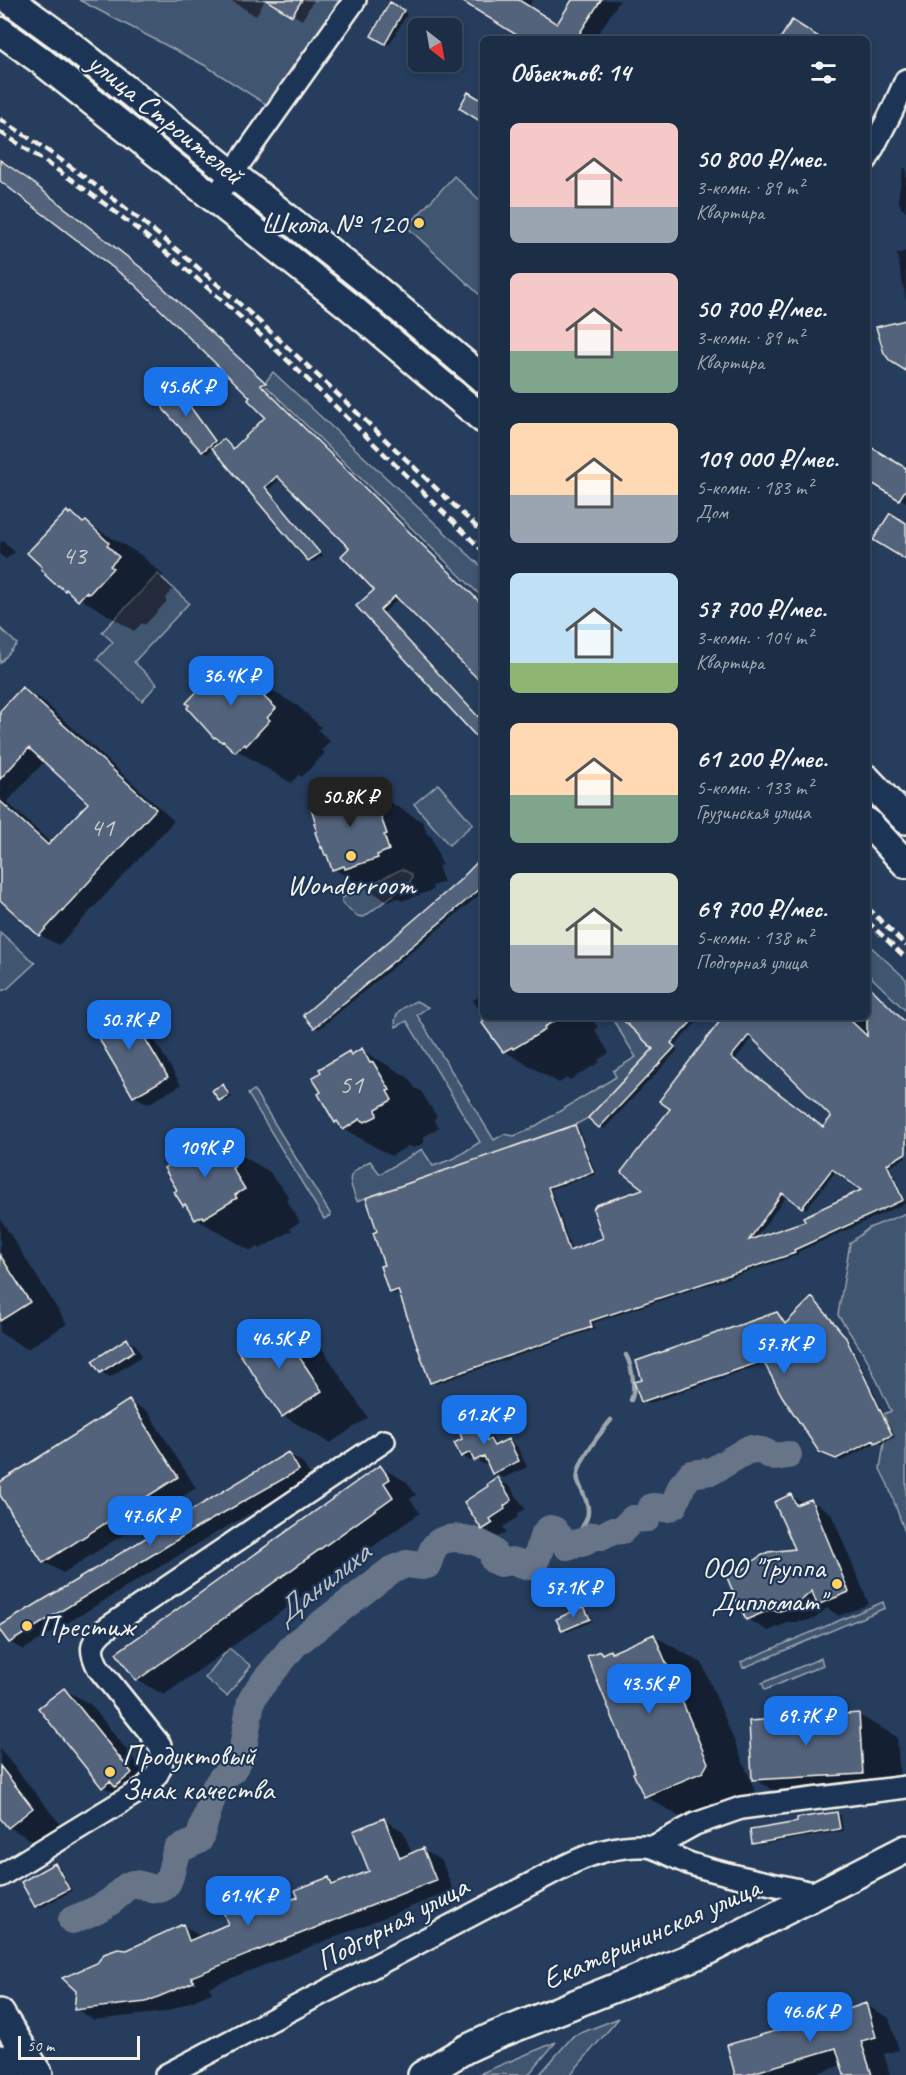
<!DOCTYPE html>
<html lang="ru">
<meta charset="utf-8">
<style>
body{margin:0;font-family:Caveat,sans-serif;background:#293a51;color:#f1f3f6;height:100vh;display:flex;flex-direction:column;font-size:22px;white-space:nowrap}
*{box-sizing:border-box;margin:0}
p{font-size:20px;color:#a0a8b3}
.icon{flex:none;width:33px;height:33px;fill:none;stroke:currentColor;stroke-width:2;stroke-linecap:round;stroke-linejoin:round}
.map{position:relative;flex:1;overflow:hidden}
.side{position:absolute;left:480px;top:36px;width:390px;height:984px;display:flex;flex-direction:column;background:#1c2e46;border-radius:9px;box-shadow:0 3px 9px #0003,0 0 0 2px #3a4a5f}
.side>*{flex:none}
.needle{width:39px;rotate:149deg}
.fabs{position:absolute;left:408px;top:18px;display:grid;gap:12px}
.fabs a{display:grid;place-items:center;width:54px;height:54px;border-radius:9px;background:#1c2e46;box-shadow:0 3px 9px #0003,0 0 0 2px #3a4a5f;font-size:30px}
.scale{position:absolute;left:18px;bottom:15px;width:122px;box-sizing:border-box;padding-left:6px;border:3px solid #f4f1e8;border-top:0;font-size:16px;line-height:21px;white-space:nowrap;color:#f4f1e8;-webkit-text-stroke:4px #1d3557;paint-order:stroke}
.price{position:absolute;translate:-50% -51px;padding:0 14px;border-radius:12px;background:#1a73e8;color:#fff;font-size:20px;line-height:39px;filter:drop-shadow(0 2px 3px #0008)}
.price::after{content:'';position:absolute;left:50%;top:36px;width:18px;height:14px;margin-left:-9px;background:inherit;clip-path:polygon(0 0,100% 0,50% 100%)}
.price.selected{background:#222;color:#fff}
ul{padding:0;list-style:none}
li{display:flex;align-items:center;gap:18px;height:150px;padding:0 30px}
li span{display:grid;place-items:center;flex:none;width:168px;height:120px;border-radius:9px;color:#555}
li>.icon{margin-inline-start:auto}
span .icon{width:72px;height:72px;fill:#fffc;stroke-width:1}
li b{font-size:26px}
h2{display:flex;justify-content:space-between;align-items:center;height:72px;padding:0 30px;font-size:26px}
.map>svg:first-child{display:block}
</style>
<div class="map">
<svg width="906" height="2075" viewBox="0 0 906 2075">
<rect width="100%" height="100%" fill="#263d5d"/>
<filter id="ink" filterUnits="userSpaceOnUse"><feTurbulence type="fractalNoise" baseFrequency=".0167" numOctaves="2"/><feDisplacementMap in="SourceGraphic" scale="12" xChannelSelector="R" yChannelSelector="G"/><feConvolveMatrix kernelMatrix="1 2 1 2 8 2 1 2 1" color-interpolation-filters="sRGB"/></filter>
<g filter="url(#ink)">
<path fill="#40546f" stroke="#9aa2ac" stroke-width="1.5" d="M79 0H339L272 108 206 66Z
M454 176 483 203V298L407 227Z
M273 372 483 568V598L264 384Z
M158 574 189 603 134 662 157 684 142 701 97 659 113 642 102 632Z
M0 628 17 644 0 663Z
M438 784 473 824 449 845 414 804Z
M402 869 411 874 412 878 410 882 364 917 357 916 342 903V898Z
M0 932 35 963 7 989 0 991Z
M867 943 906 979V1011L867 973Z
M416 1001 428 1007 417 1015 494 1140 504 1134 514 1136 529 1130 616 1077 613 1071 636 1057 611 1017H620L653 1049 588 1118 575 1125 357 1201C347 1176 346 1175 370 1161L380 1174 422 1149 433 1166 455 1158 480 1142 407 1021 396 1027C392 1012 404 1007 416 1001Z
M254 1090 331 1215 324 1219 248 1094Z
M906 1213V1535L888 1485 880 1469 885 1436 891 1433 884 1414 891 1411 866 1357 838 1315 850 1243 869 1228Z
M883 1602 885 1608 743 1668 741 1662Z
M229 1648 251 1666 227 1696 205 1678Z
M821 1658 823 1665 765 1690 762 1683Z
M619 2018 570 2075H539L573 2036Z
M556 2042 528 2075 479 2074Z"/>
<path fill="#0007" fill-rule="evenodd" d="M230 0H265L256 16Z
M269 0H314L302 20Z
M479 0H533L528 7 558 26 574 0H620L595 39H526Z
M390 4 407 14 389 45 373 35Z
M0 162 32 183 148 274 268 385 263 387 483 605V682L399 598 383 613 483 722V742L358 606 377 590 351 548 281 478 268 490 323 556 313 562 309 560 214 448 207 454 203 451 165 409 174 384 177 387 219 445 224 441 234 450 267 417 252 397 134 282 0 179Z
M906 168V211L901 208 898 198 903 169Z
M906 251V300L897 254Z
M867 445 906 469V502L867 478Z
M71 514 141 555 164 576 161 578 173 589 165 599 167 601 145 625 142 623 134 631 65 589Z
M3 541 15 552 6 559 0 555V543Z
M228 665 298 706 321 727 318 730 330 741 322 750 325 753 302 777 299 775 291 783 215 737Z
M23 689 41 699 174 821 59 945 40 935 0 898V713ZM45 761 90 803 52 844 7 802Z
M364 787 423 822 427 834 432 837 442 865 438 866 444 882 432 886 433 890 402 901 398 898 389 902 334 869Z
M483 858V892L319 1029 315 1027Z
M867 984 906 1023V1157L890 1167 906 1203 798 1252V1255L593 1323 595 1329 436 1384 431 1382 400 1293 395 1295 391 1292 575 1126 579 1129 596 1174 551 1189 572 1252 605 1239 646 1189 672 1109 725 1017H867ZM753 1037 833 1117 824 1128 734 1061ZM837 1170 864 1191 807 1222 754 1240 787 1195 806 1209Z
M483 994V1016L473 1000Z
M125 1007 140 1015 181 1085 148 1104 134 1096Z
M483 1017H591L598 1028 595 1030 609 1053 598 1060 600 1062 570 1080 567 1078 559 1083 504 1051Z
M622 1017H702L674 1046 678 1050 604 1129 590 1118 655 1049Z
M362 1050 409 1078 415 1088 421 1091 437 1117 434 1119 439 1127 424 1137V1143L414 1148 408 1146 391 1156 344 1129 336 1122 349 1052 353 1055Z
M223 1086 227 1088 232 1097 224 1102 220 1100Z
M215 1140 270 1172 275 1181 280 1184 289 1198 287 1200 300 1222 290 1228 292 1230 260 1249 258 1247 251 1251 196 1219 189 1208 184 1205 195 1151Z
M0 1218 67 1324 27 1349 0 1333Z
M812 1299 849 1340 895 1437 881 1444 877 1442 841 1461 825 1453 766 1363 647 1404 643 1401 636 1383 777 1314 786 1324Z
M276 1324 324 1351 368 1418 330 1443 283 1416Z
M127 1340 136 1345 142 1356 110 1377 101 1372Z
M129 1402 148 1412 196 1488 63 1573 44 1562 0 1492V1484Z
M473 1416 489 1428 495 1443 498 1445 508 1441 517 1446 527 1467 503 1478 494 1473 489 1463 485 1465 475 1459 471 1461 462 1456 464 1440Z
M288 1454 302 1462 312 1478 207 1538 23 1650 10 1642 0 1628Z
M380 1467 407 1482 416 1495 410 1499 420 1513 164 1695 137 1680Z
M497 1479 511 1487 525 1509 517 1514 518 1517 503 1527 506 1532 498 1537 483 1529 466 1503 490 1487Z
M791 1496 804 1503 810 1500 831 1513 869 1604 839 1616 827 1608 816 1618 802 1622H790L768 1631 747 1619 797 1551Z
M584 1608 588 1610 593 1621 567 1632 563 1630Z
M654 1636 702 1663 755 1791 750 1799 692 1824 645 1796 600 1652 604 1654 609 1652 613 1654Z
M64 1689 91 1705 158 1789 129 1802 103 1786Z
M859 1715 897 1737 901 1795 792 1801 754 1779Z
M0 1749 60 1824 36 1843 9 1827 0 1816Z
M837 1813 841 1815 843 1831 758 1845 754 1843 799 1824Z
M384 1820 403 1831 412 1854 423 1850 442 1861 453 1890 209 1987 212 1993 165 2012 94 2020 76 2009 127 1951 183 1926 202 1937 230 1925 244 1876 263 1887 272 1909 300 1898 329 1879 338 1884 371 1872Z
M55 1865 59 1867 72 1891 40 1908 36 1906Z
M828 2003 844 2012 866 2005 889 2018 899 2050 884 2054 890 2075H846L843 2065 811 2075H737L824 2018Z"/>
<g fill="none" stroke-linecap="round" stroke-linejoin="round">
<path stroke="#9fa7ae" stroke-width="4.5" d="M626 1355C632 1366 636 1389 631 1400
M577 1542C576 1531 588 1524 588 1512 589 1501 581 1491 578 1481 574 1465 601 1432 611 1420"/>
<path stroke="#677588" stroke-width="28" d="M72 1920C85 1915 99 1910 111 1901 118 1896 124 1886 133 1884 143 1883 157 1894 165 1886 171 1881 173 1858 177 1850L199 1840 215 1788 222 1778 232 1770 242 1754 251 1701 259 1688 295 1644 390 1571 406 1564 423 1566 427 1565C430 1559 431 1551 435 1546 447 1531 482 1540 493 1552L494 1560 500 1563 512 1561 530 1566C543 1557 537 1537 550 1529L554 1530 567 1546 585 1541 593 1536H603L612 1531 622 1530 633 1519 647 1518 652 1507 668 1508 674 1505 682 1485 691 1474 712 1471 749 1449 762 1451 775 1457 788 1455"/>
</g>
<path fill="#52647b" stroke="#f4f1e8" stroke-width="1.5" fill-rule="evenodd" d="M266 0H302L292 16Z
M460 0H519L557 24 572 0H601L576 39H523Z
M390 2 404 10 385 44 371 36Z
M792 20 822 39H780Z
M468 92 483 101V123L459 108Z
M0 160 28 179 144 270 266 383 261 385 483 605V684L395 596 380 610 483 722V744L356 606 374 590 341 556 349 548 277 476 265 487 320 553 308 561 212 448 224 439 233 449 265 417 248 400 250 397 133 283 0 181Z
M906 320V371L890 361 884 353 876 327Z
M173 383 215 441 202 452 164 410 159 396Z
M867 445 906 468V489L899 500 867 480Z
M67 511 69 514 71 512 83 523 86 521 109 543 107 545 119 557 110 566 113 568 89 594 86 592 78 601 66 589 65 591 58 585 57 586 45 575 46 574 41 569 42 567 27 553Z
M890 513 906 523V560L873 540Z
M224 663 226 665 228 664 240 675 243 672 266 695 264 697 276 708 267 718 270 720 246 746 244 744 235 752 223 741 222 742 215 737 214 738 187 708 189 705 186 703Z
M22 687 156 809 39 936 0 900V801L48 845 88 803 29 748 0 779V711Z
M364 785 365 789 367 788 373 804 376 803 387 834 384 835 389 850 377 855 378 858 345 869 344 866 332 870 327 855H325L322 847 321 848 315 832 317 831 314 824H316L311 808 314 807 313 803Z
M483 856V885L480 889 314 1028 303 1015 459 881Z
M867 984 906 1023V1153L887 1164 903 1200 794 1250 795 1253 590 1321 592 1327 430 1383 398 1290 389 1293 380 1266 384 1265 373 1233 377 1231 366 1198 575 1125 593 1172 548 1187 569 1251 603 1238 593 1209 596 1205 643 1189 621 1172 670 1109 659 1101 723 1017H847L867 1036ZM749 1035 831 1117 823 1127 731 1057ZM832 1169 861 1190 803 1217 805 1221 749 1240 782 1193 802 1208Z
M125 1005 168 1077 133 1097 91 1025Z
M482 1017H561L544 1027 545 1030 513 1049 512 1047 503 1052 482 1023 484 1021Z
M620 1017H696L671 1043 675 1047 599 1128 588 1118 653 1049Z
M362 1048 370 1063 373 1062 390 1090 387 1091 392 1100 376 1109 377 1116 365 1122 360 1119 343 1130 337 1121 335 1123 318 1094 321 1092 312 1078 321 1072 319 1069 349 1051 351 1055Z
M223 1084 229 1095 219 1101 212 1090Z
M215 1138 222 1151 225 1150 235 1166 232 1168 245 1189 235 1195 237 1198 204 1218 202 1216 195 1220 185 1204 183 1206 174 1192 177 1190 164 1168 173 1162 172 1160 192 1148 194 1150Z
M0 1255 30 1302 0 1321Z
M812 1297 845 1336 892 1435 875 1443 874 1440 836 1459 819 1452 782 1396 763 1361 641 1402 634 1382 642 1380 636 1361 777 1312 785 1324Z
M276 1322 322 1391 282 1417 236 1348Z
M127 1338 134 1351 100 1373 92 1361Z
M129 1400 178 1477 43 1563 0 1495V1482Z
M473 1415 476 1422 480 1421 487 1441 490 1439 494 1446 508 1439 519 1461 492 1474 484 1456 474 1461 470 1452 461 1457 454 1443 462 1439 456 1421Z
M288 1452 299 1470 193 1530 9 1643 0 1631V1626Z
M380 1465 390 1479 384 1483 393 1497 136 1681 116 1653Z
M497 1477 512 1500 504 1506 505 1509 490 1519 493 1523 482 1530 464 1502 488 1486 487 1484Z
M791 1494 796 1505 811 1499 849 1592 817 1605 812 1591 795 1606 780 1611 769 1610 746 1620 739 1604 733 1597V1592L726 1575 748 1567 757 1558 768 1552 795 1549 774 1502Z
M584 1606 590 1619 562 1631 556 1619Z
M654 1634 708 1763 703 1772 644 1797 633 1773 635 1772 587 1656 600 1651 602 1654 610 1650 611 1653Z
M64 1688 132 1773 115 1787 110 1781 102 1788 38 1708Z
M859 1713 863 1774 752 1780 749 1721Z
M0 1766 33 1808 8 1828 0 1818Z
M837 1812 840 1829 752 1844 750 1830 797 1822V1818Z
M384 1818 400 1858 423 1848 436 1880 191 1977 194 1982 146 2002 74 2010 76 1991 62 1978 97 1963 104 1954 118 1949 127 1950 183 1924 189 1941 228 1924 213 1887 244 1875 259 1913 298 1897 295 1890 329 1877 332 1885 369 1871 353 1831Z
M55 1863 69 1889 35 1907 21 1882Z
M827 2001 840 2012 866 2003 876 2037 861 2041 872 2075H844L836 2048 746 2075H735L727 2045 823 2017Z"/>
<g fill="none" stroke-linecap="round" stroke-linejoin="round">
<defs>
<path id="minor" d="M867 159 892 111 906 80
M214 199 355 0
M653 1847 695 1824 741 1808 906 1787
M0 1876 144 1788C158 1777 166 1763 160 1745L99 1669C90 1652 89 1643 104 1630L384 1441
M166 2075 565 1866C589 1854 617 1845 645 1846 656 1846 678 1860 691 1864 732 1877 775 1884 817 1894"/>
<path id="major" d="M10 0 58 35 369 283 483 379
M0 31 40 60 349 306 483 419
M867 779 906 820
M867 822 906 864
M0 2013 39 2075
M0 2059 10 2075
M422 2075 466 2049 494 2036 705 1952 906 1849"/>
</defs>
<use href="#minor" stroke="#f4f1e8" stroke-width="26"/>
<use href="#major" stroke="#f4f1e8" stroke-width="32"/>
<use href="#minor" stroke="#1d3557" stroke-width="21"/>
<use href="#major" stroke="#1d3557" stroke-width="27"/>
<path stroke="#f4f1e8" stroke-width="4.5" stroke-dasharray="9 4.5" stroke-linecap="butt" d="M0 119C179 233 329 387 483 533
M0 132C52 165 103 201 151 240 268 335 375 446 483 551
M867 907 906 946
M867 921 906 958"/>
</g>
</g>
<g fill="#ffd166" stroke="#1d3557" stroke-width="2">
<circle cx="419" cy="223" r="6"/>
<circle cx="351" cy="856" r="6"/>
<circle cx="837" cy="1584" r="6"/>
<circle cx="27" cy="1626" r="6"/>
<circle cx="110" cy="1772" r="6"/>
</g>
<g text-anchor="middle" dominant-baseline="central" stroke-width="4.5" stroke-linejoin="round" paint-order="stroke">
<g font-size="27" fill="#cccecd">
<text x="74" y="555">43</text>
<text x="102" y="827">41</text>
<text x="351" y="1084">51</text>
</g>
<g font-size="30" fill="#f4f1e8" stroke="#1d3557">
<text transform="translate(166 118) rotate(39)">улица Строителей</text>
<text transform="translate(392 1923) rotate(-28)">Подгорная улица</text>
<text transform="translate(651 1933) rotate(-24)">Екатерининская улица</text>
</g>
<g font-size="30" fill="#f4f1e8" stroke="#1d3557" text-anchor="end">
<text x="407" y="223">Школа № 120</text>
<text x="351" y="884" text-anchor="middle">Wonderroom</text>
<text x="825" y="1567">ООО "Группа<tspan x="825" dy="34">Дипломат"</tspan></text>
<text x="39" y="1626" text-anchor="start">Престиж</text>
<text x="122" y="1755" text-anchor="start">Продуктовый<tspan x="122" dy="34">Знак качества</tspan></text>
</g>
<g font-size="32" font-style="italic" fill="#bcbfc2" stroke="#1d3557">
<text transform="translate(322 1583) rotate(-38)">Данилиха</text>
</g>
</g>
</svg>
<div class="fabs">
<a><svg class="needle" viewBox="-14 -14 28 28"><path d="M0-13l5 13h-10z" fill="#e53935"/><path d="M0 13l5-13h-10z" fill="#a0a8b3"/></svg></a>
</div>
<div class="scale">50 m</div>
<b class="price" style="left:186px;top:418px">45.6K ₽</b>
<b class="price" style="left:231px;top:707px">36.4K ₽</b>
<b class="price selected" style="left:350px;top:828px">50.8K ₽</b>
<b class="price" style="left:129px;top:1051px">50.7K ₽</b>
<b class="price" style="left:205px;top:1179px">109K ₽</b>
<b class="price" style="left:279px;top:1370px">46.5K ₽</b>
<b class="price" style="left:784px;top:1375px">57.7K ₽</b>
<b class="price" style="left:484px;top:1446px">61.2K ₽</b>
<b class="price" style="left:150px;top:1547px">47.6K ₽</b>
<b class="price" style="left:573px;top:1619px">57.1K ₽</b>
<b class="price" style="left:649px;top:1715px">43.5K ₽</b>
<b class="price" style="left:806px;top:1747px">69.7K ₽</b>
<b class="price" style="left:248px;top:1927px">61.4K ₽</b>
<b class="price" style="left:810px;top:2043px">46.6K ₽</b>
<section class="side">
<h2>Объектов: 14<svg class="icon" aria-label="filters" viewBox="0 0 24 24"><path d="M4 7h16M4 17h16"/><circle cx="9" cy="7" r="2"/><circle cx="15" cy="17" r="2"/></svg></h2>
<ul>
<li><span style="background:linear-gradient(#f6c9c9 70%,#9aa5b1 0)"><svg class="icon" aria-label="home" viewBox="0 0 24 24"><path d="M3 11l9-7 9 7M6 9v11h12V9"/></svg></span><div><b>50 800 ₽/мес.</b><p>3-комн. · 89 m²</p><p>Квартира</p></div></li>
<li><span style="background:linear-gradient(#f6c9c9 65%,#7fa58c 0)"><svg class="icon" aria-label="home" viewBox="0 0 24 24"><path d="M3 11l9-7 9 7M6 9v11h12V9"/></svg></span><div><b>50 700 ₽/мес.</b><p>3-комн. · 89 m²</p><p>Квартира</p></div></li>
<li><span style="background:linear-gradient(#ffd9b3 60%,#9aa5b1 0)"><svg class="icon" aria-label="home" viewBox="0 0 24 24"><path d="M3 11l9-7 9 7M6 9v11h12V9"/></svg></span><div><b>109 000 ₽/мес.</b><p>5-комн. · 183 m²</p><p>Дом</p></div></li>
<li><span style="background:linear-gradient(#bfe0f5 75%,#8fb573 0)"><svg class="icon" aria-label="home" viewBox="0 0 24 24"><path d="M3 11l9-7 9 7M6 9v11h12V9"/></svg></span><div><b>57 700 ₽/мес.</b><p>3-комн. · 104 m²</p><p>Квартира</p></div></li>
<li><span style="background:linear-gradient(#ffd9b3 60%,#7fa58c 0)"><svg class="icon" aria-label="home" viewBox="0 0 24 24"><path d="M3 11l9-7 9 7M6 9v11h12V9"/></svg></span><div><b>61 200 ₽/мес.</b><p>5-комн. · 133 m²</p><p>Грузинская улица</p></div></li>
<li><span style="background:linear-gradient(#dfe7d0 60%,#9aa5b1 0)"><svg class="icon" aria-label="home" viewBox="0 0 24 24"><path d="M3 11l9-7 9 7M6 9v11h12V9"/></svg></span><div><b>69 700 ₽/мес.</b><p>5-комн. · 138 m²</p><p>Подгорная улица</p></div></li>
</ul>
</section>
</div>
